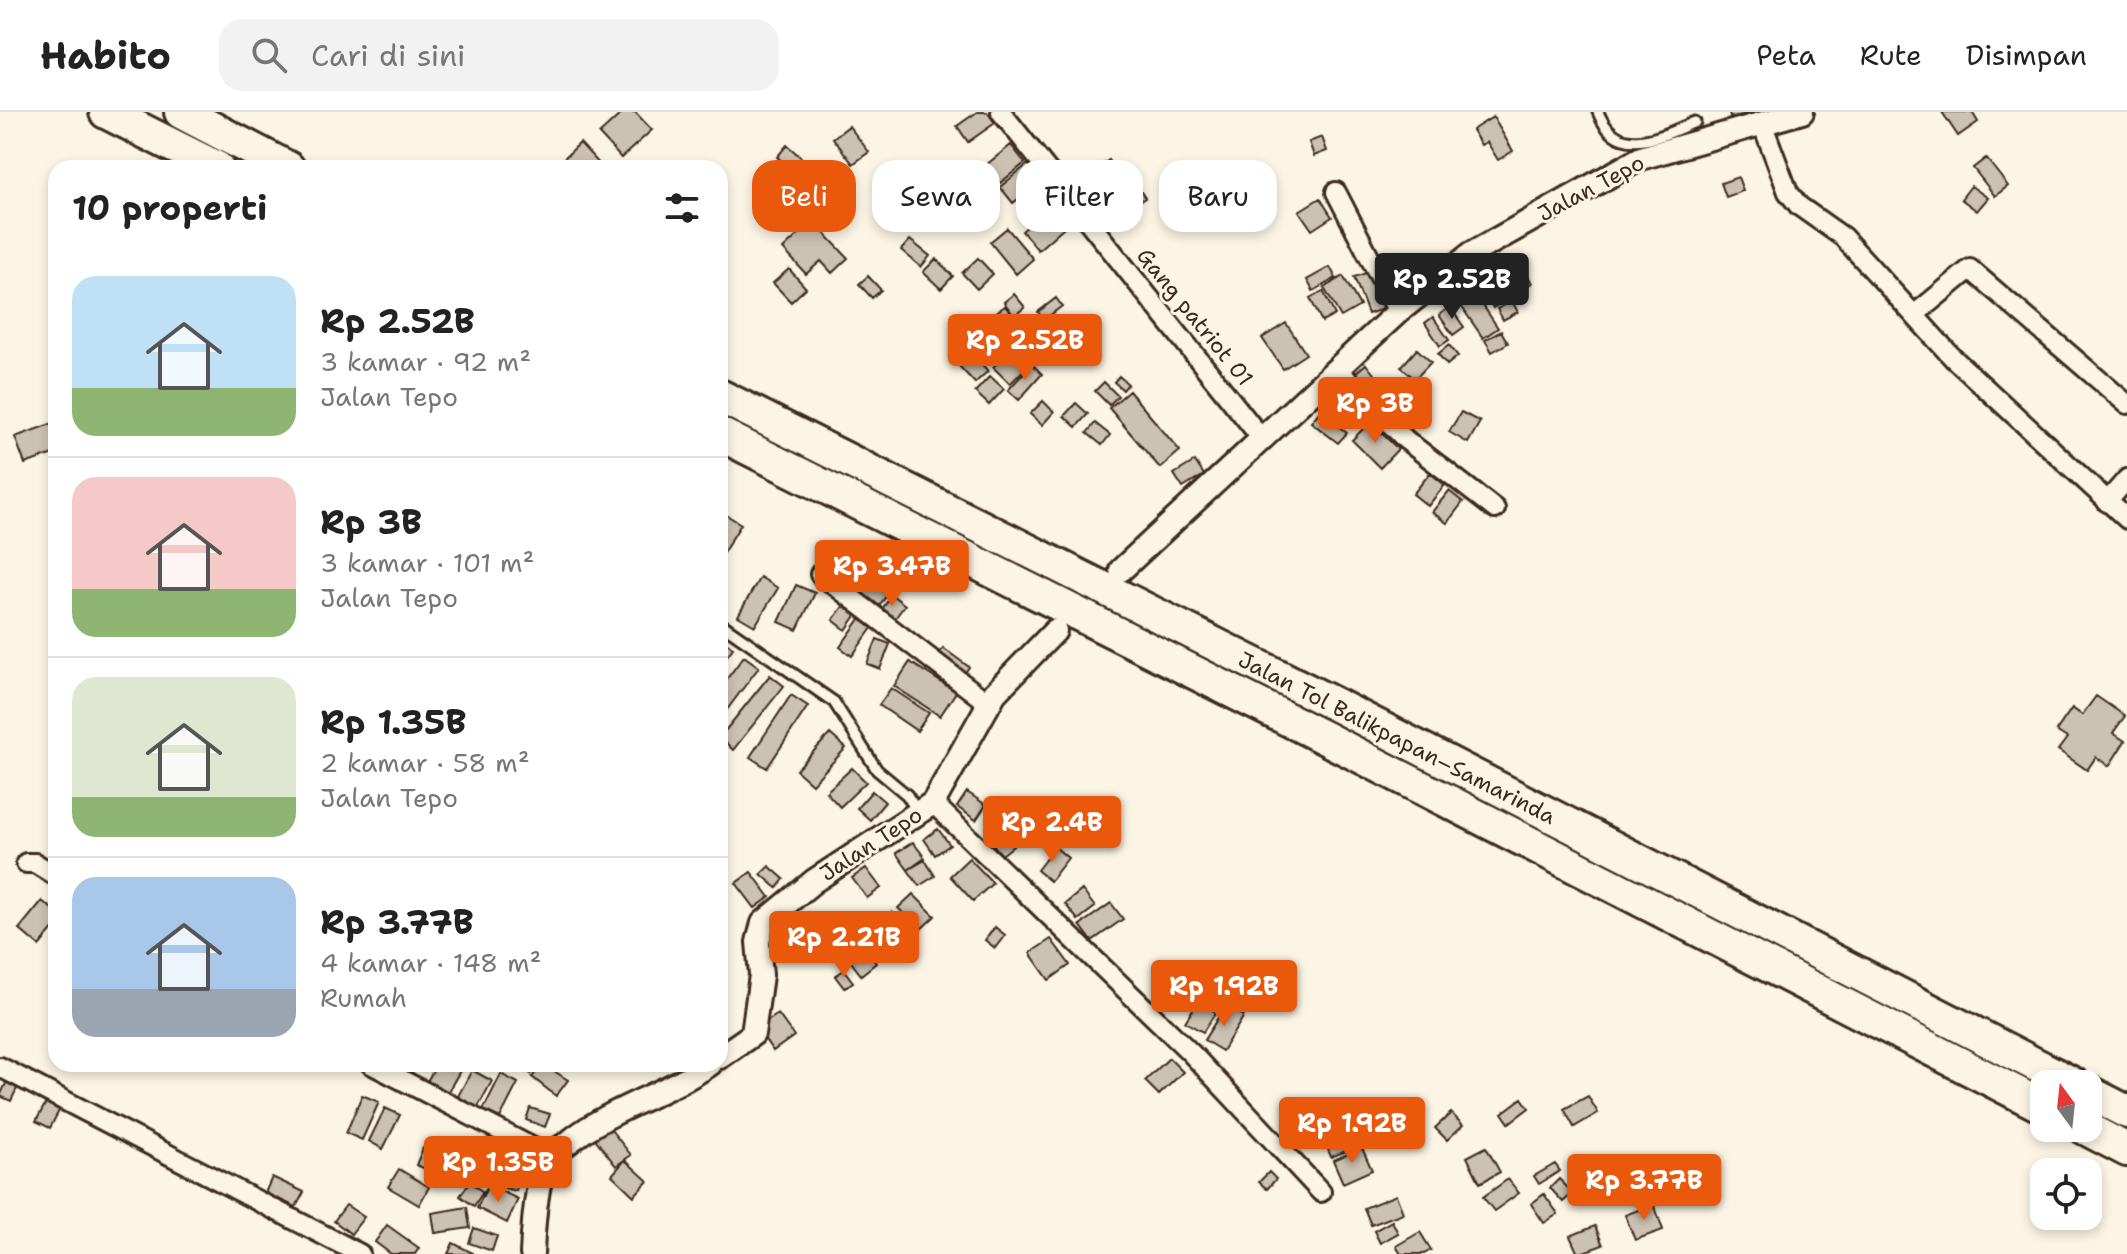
<!DOCTYPE html>
<html lang="id">
<meta charset="utf-8">
<style>
body{margin:0;font-family:"Shantell Sans",sans-serif;background:#f2f2f2;color:#222;height:100vh;display:flex;flex-direction:column;font-size:30px;white-space:nowrap}
*{box-sizing:border-box;margin:0}
p{font-size:26px;color:#767676}
.icon{flex:none;width:44px;height:44px;fill:none;stroke:currentColor;stroke-width:2;stroke-linecap:round;stroke-linejoin:round}
.map{position:relative;flex:1;overflow:hidden}
.side{position:absolute;left:48px;top:48px;width:680px;height:912px;display:flex;flex-direction:column;background:#fff;border-radius:24px;box-shadow:0 4px 12px #0003}
.side>*{flex:none}
.guide{position:absolute;left:752px;top:48px;width:760px;height:72px;display:flex;gap:16px}
.needle{width:52px;rotate:345deg}
.buttons{position:absolute;left:2030px;top:958px;display:grid;gap:16px}
.buttons a{display:grid;place-items:center;width:72px;height:72px;border-radius:16px;background:#fff;box-shadow:0 4px 12px #0003;font-size:40px}
.price{position:absolute;translate:-50% -68px;padding:0 18px;border-radius:8px;background:#ea580c;color:#fff;font-size:26px;line-height:52px;filter:drop-shadow(0 2px 4px #0008)}
.price::after{content:'';position:absolute;left:50%;top:48px;width:24px;height:18px;margin-left:-12px;background:inherit;clip-path:polygon(0 0,100% 0,50% 100%)}
.price.selected{background:#222;color:#fff}
ul{padding:0;list-style:none}
li{display:flex;align-items:center;gap:24px;height:200px;padding:0 24px}
li+li{border-top:2px solid #e0e0e0}
li span{display:grid;place-items:center;flex:none;width:224px;height:160px;border-radius:24px;color:#555}
li>.icon{margin-inline-start:auto}
span .icon{width:96px;height:96px;fill:#fffc;stroke-width:1}
li b{font-size:34px}
h2{display:flex;justify-content:space-between;align-items:center;height:96px;padding:0 24px;font-size:34px}
.pill{padding:0 28px;border-radius:24px;background:#fff;box-shadow:0 4px 12px #0003;font-size:28px;line-height:72px}
.pill.selected{background:#ea580c;color:#fff}
header{display:flex;align-items:center;gap:48px;box-sizing:border-box;height:112px;padding:0 40px;background:#fff;border-bottom:2px solid #e0e0e0}
header strong{font-size:38px}
nav{display:flex;gap:44px;margin-inline-start:auto;font-size:28px}
.search{width:560px;height:72px;background:#f2f2f2;display:flex;align-items:center;gap:20px;box-sizing:border-box;padding:0 28px;border-radius:24px;color:#767676;font-size:30px}
.map>svg:first-child{display:block}
</style>
<header>
<strong>Habito</strong>
<div class="search"><svg class="icon" aria-label="search" viewBox="0 0 24 24"><circle cx="10" cy="10" r="6"/><path d="M15 15l6 6"/></svg>Cari di sini</div>
<nav><a>Peta</a><a>Rute</a><a>Disimpan</a></nav>
</header>
<div class="map">
<svg width="2127" height="1142" viewBox="0 0 2127 1142">
<rect width="100%" height="100%" fill="#fcf5e5"/>
<filter id="ink" filterUnits="userSpaceOnUse"><feTurbulence type="fractalNoise" baseFrequency=".0125" numOctaves="2"/><feDisplacementMap in="SourceGraphic" scale="16" xChannelSelector="R" yChannelSelector="G"/><feConvolveMatrix kernelMatrix="1 2 1 2 8 2 1 2 1" color-interpolation-filters="sRGB"/></filter>
<g filter="url(#ink)">
<path fill="#ccc2b3" stroke="#3b2a1e" stroke-width="2" d="M623 0H635L652 18 621 46 599 22Z
M977 0H987L995 11 968 30 957 14Z
M1729 0H1750V1L1730 6Z
M1942 0H1972L1978 10 1958 24Z
M1493 5 1513 39 1498 48 1487 30 1481 33 1472 18Z
M849 14 869 40 853 52 833 26Z
M1322 25 1327 39 1314 44 1309 30Z
M580 31 603 56H570L562 48Z
M787 33 804 48 788 66 780 59 786 52 777 45Z
M1011 33 1025 51 1000 71 986 53Z
M1986 46 2008 74 1995 84 1973 56Z
M1109 48 1119 62 1092 81 1082 67Z
M1028 52 1041 69 1013 91 1000 75Z
M1738 65 1743 79 1726 85 1721 71Z
M1132 66 1145 86 1106 111 1092 90Z
M1971 74 1988 86 1977 99 1961 87Z
M946 77 970 96 958 110 935 90Z
M1320 86 1332 105 1312 118 1299 99Z
M1055 91 1071 109 1038 138 1022 119Z
M813 109 848 146 832 161 821 149 806 162 783 137Z
M1007 116 1033 147 1016 162 990 130Z
M910 128 930 144 921 155 901 138Z
M1390 144 1403 167 1389 175 1376 152Z
M978 146 993 162 977 177 962 161Z
M936 147 953 164 941 177 923 160Z
M1521 152 1532 171 1514 182 1503 163Z
M1330 155 1336 166 1313 179 1307 168Z
M789 157 806 176 791 190 773 171Z
M1369 160 1383 197 1368 202 1354 165Z
M868 164 881 178 872 186 859 172Z
M1343 164 1360 194 1341 205 1324 176Z
M1499 165 1511 184 1493 196 1481 176Z
M1323 179 1335 203 1322 210 1310 186Z
M1474 180 1498 216 1483 226 1459 191Z
M1014 182 1025 195 1014 204 1004 190Z
M1056 186 1062 194 1044 208 1038 200Z
M1512 189 1518 200 1503 208 1497 197Z
M1005 194 1014 206 1005 213 995 201Z
M1450 195 1464 215 1453 223 1439 203Z
M1433 205 1449 228 1440 234 1425 211Z
M1286 211 1306 242 1283 257 1262 226Z
M1501 219 1508 231 1492 240 1485 228Z
M1017 230 1035 246 1010 272 993 255Z
M1449 233 1458 244 1447 253 1438 242Z
M1417 237 1431 250 1415 267 1401 255Z
M971 241 988 259 975 271 958 253Z
M1032 252 1042 262 1019 288 1008 278Z
M1366 252 1382 272 1370 282 1354 262Z
M990 264 1004 277 989 293 975 280Z
M1119 264 1128 272 1123 278 1114 270Z
M1398 268 1417 288 1397 307 1378 286Z
M1104 270 1118 284 1109 293 1095 279Z
M1129 279 1180 339 1160 356 1109 296Z
M1342 280 1362 295 1347 314 1327 299Z
M1043 289 1054 300 1042 313 1030 302Z
M1076 291 1088 302 1076 315 1064 304Z
M1320 299 1347 321 1338 331 1311 310Z
M1461 300 1480 310 1468 331 1449 320Z
M56 310V341L25 352 15 325Z
M1370 310 1398 337 1380 356 1352 328Z
M1095 311 1110 323 1102 333 1087 321Z
M1195 349 1204 363 1183 376 1174 362Z
M1430 361 1445 373 1428 394 1413 382Z
M1449 379 1463 390 1447 411 1432 400Z
M720 399 741 412 720 446Z
M863 455 892 476 876 498 847 477Z
M760 465 778 476 755 514 738 504Z
M796 473 815 481 797 518 779 510Z
M892 483 905 493 893 509 880 500Z
M847 489 860 498 846 518 833 508Z
M860 507 872 516 852 544 840 535Z
M723 527 733 536 720 553V531Z
M877 527 890 532 880 557 867 552Z
M943 536 969 555 962 565 936 546Z
M744 544 759 555 720 607V576Z
M910 550 956 580 940 604 894 574Z
M770 563 784 574 733 638 720 625Z
M891 576 929 601 917 619 879 593Z
M791 583 808 594 767 656 750 645Z
M2096 584 2125 604 2113 621 2125 629 2109 654 2096 645 2087 658 2058 638 2067 626 2056 619 2072 596 2082 603Z
M830 622 846 636 812 672 796 658Z
M852 656 866 670 840 695 826 680Z
M872 679 885 690 870 708 857 696Z
M967 680 986 693 976 708 957 695Z
M1013 707 1026 724 1002 743 988 727Z
M938 717 950 733 935 743 924 727Z
M913 730 925 746 908 758 896 741Z
M1055 735 1068 746 1050 769 1037 758Z
M969 746 993 771 973 789 950 764Z
M925 748 935 764 919 774 908 758Z
M769 754 784 767 777 776 761 762Z
M866 756 881 776 867 786 852 766Z
M751 760 770 785 755 796 736 771Z
M1082 778 1095 795 1078 808 1065 792Z
M913 782 935 804 920 818 898 796Z
M42 789 56 800V814L39 834 19 817Z
M1111 791 1123 807 1092 829 1080 813Z
M892 800 912 831 898 840 878 810Z
M792 804 806 818 799 825 785 811Z
M870 812 885 834 873 842 858 819Z
M995 815 1005 823 995 836 985 828Z
M854 822 876 851 861 863 838 833Z
M1051 827 1070 853 1049 868 1030 841Z
M844 858 853 870 844 876 835 864Z
M1198 889 1216 900 1203 920 1185 910Z
M1226 893 1244 904 1222 939 1204 928Z
M778 902 794 924 773 939 757 916Z
M1169 946 1183 960 1159 983 1145 969Z
M437 952H464L446 983 426 971Z
M519 952H538L531 962Z
M543 952 568 968 556 984 532 965Z
M472 958 492 969 477 997 457 986Z
M501 962 518 971 500 1006 483 998Z
M9 965 20 970 11 989 0 984Z
M362 983 379 990 362 1028 346 1021Z
M1588 984 1598 1001 1574 1015 1564 997Z
M1522 986 1529 996 1509 1011 1502 1001Z
M48 987 62 993 50 1016 36 1009Z
M385 996 400 1003 383 1037 369 1029Z
M530 996 550 1002 545 1015 526 1008Z
M1325 1001 1332 1018 1307 1029 1300 1013Z
M1451 1001 1463 1013 1447 1028 1435 1016Z
M604 1009 631 1043 616 1054 590 1020Z
M1346 1016 1354 1036 1331 1045 1323 1025Z
M449 1029 469 1039 454 1068 434 1058Z
M1486 1035 1500 1060 1480 1071 1467 1045Z
M423 1036 434 1040 428 1058 416 1053Z
M1362 1036 1372 1058 1343 1071 1333 1048Z
M625 1048 648 1069 634 1084 612 1063Z
M1555 1052 1560 1059 1539 1072 1534 1064Z
M399 1057 429 1075 419 1093 388 1075Z
M495 1057 520 1063 516 1079 492 1073Z
M1269 1060 1276 1067 1267 1077 1259 1070Z
M272 1065 304 1080 296 1095 265 1081Z
M1508 1067 1519 1081 1494 1099 1483 1085Z
M1559 1067 1573 1081 1563 1090 1550 1076Z
M470 1070 483 1080 474 1094 460 1084Z
M488 1073 518 1087 507 1111 477 1096Z
M1544 1082 1558 1102 1544 1111 1531 1092Z
M1396 1083 1403 1101 1371 1113 1364 1096Z
M1654 1092 1663 1118 1635 1128 1625 1103Z
M346 1093 364 1105 351 1122 334 1109Z
M467 1095 470 1116 435 1121 432 1101Z
M1392 1109 1398 1121 1380 1131 1374 1119Z
M387 1113 419 1136 415 1142H391L375 1130Z
M1595 1114 1603 1133 1578 1142 1570 1124Z
M474 1116 497 1124 492 1139 469 1131Z
M1420 1120 1431 1138 1424 1142H1401L1396 1134Z
M453 1131 473 1141V1142H448Z"/>
<g fill="none" stroke-linecap="round" stroke-linejoin="round">
<defs>
<path id="service" d="M1598 0C1617 48 1660 25 1695 10
M720 511 834 590 877 658 907 683 917 699"/>
<path id="minor" d="M1001 0 1262 327
M1762 11 1788 80 1799 94 1843 125 1954 247 2127 407
M1336 80 1398 200
M1914 203 1970 157 2127 292
M1339 259 1406 328 1495 397
M2107 390 2127 367
M820 462 988 591
M933 691 1191 941 1321 1080
M26 751H35L56 764
M371 952 549 1044
M0 955 360 1142"/>
<path id="tertiary" d="M1121 458 1398 200 1471 142 1641 46 1802 0
M720 945 753 922 761 863 758 830 763 811 814 769 933 691 995 581 1055 519
M532 1142C533 1117 536 1065 549 1045 553 1039 564 1034 569 1030 612 995 665 983 710 952"/>
<path id="motorway" d="M106 0 217 56
M181 0 288 56
M720 284 1340 595 2073 972
M720 322 1325 626 2044 995
M2088 980 2127 1000
M2085 1016 2127 1038"/>
</defs>
<use href="#service" stroke="#3b2a1e" stroke-width="15"/>
<use href="#minor" stroke="#3b2a1e" stroke-width="24"/>
<use href="#tertiary" stroke="#3b2a1e" stroke-width="28"/>
<use href="#motorway" stroke="#3b2a1e" stroke-width="38"/>
<use href="#service" stroke="#fcf5e5" stroke-width="9"/>
<use href="#minor" stroke="#fcf5e5" stroke-width="18"/>
<use href="#tertiary" stroke="#fcf5e5" stroke-width="22"/>
<use href="#motorway" stroke="#fcf5e5" stroke-width="32"/>
</g>
</g>
<g text-anchor="middle" dominant-baseline="central" stroke-width="6" stroke-linejoin="round" paint-order="stroke">
<g font-size="22" fill="#3b2a1e" stroke="#fcf5e5">
<text transform="translate(1591 76) rotate(-28)">Jalan Tepo</text>
<text transform="translate(1195 205) rotate(51)">Gang patriot 01</text>
<text transform="translate(1397 626) rotate(27)">Jalan Tol Balikpapan–Samarinda</text>
<text transform="translate(871 732) rotate(-33)">Jalan Tepo</text>
</g>
</g>
</svg>
<div class="buttons">
<a><svg class="needle" viewBox="-14 -14 28 28"><path d="M0-13l5 13h-10z" fill="#e53935"/><path d="M0 13l5-13h-10z" fill="#767676"/></svg></a>
<a><svg class="icon" aria-label="locate" viewBox="0 0 24 24"><circle cx="12" cy="12" r="6"/><path d="M12 2v4M12 18v4M2 12h4M18 12h4"/></svg></a>
</div>
<b class="price selected" style="left:1452px;top:209px">Rp 2.52B</b>
<b class="price" style="left:1025px;top:270px">Rp 2.52B</b>
<b class="price" style="left:1375px;top:333px">Rp 3B</b>
<b class="price" style="left:892px;top:496px">Rp 3.47B</b>
<b class="price" style="left:1052px;top:752px">Rp 2.4B</b>
<b class="price" style="left:844px;top:867px">Rp 2.21B</b>
<b class="price" style="left:1224px;top:916px">Rp 1.92B</b>
<b class="price" style="left:1352px;top:1053px">Rp 1.92B</b>
<b class="price" style="left:498px;top:1092px">Rp 1.35B</b>
<b class="price" style="left:1644px;top:1110px">Rp 3.77B</b>
<div class="guide">
<a class="pill selected">Beli</a>
<a class="pill">Sewa</a>
<a class="pill">Filter</a>
<a class="pill">Baru</a>
</div>
<section class="side">
<h2>10 properti<svg class="icon" aria-label="filters" viewBox="0 0 24 24"><path d="M4 7h16M4 17h16"/><circle cx="9" cy="7" r="2"/><circle cx="15" cy="17" r="2"/></svg></h2>
<ul>
<li><span style="background:linear-gradient(#bfe0f5 70%,#8fb573 0)"><svg class="icon" aria-label="home" viewBox="0 0 24 24"><path d="M3 11l9-7 9 7M6 9v11h12V9"/></svg></span><div><b>Rp 2.52B</b><p>3 kamar · 92 m²</p><p>Jalan Tepo</p></div></li>
<li><span style="background:linear-gradient(#f6c9c9 70%,#8fb573 0)"><svg class="icon" aria-label="home" viewBox="0 0 24 24"><path d="M3 11l9-7 9 7M6 9v11h12V9"/></svg></span><div><b>Rp 3B</b><p>3 kamar · 101 m²</p><p>Jalan Tepo</p></div></li>
<li><span style="background:linear-gradient(#dfe7d0 75%,#8fb573 0)"><svg class="icon" aria-label="home" viewBox="0 0 24 24"><path d="M3 11l9-7 9 7M6 9v11h12V9"/></svg></span><div><b>Rp 1.35B</b><p>2 kamar · 58 m²</p><p>Jalan Tepo</p></div></li>
<li><span style="background:linear-gradient(#a9c7e8 70%,#9aa5b1 0)"><svg class="icon" aria-label="home" viewBox="0 0 24 24"><path d="M3 11l9-7 9 7M6 9v11h12V9"/></svg></span><div><b>Rp 3.77B</b><p>4 kamar · 148 m²</p><p>Rumah</p></div></li>
</ul>
</section>
</div>
